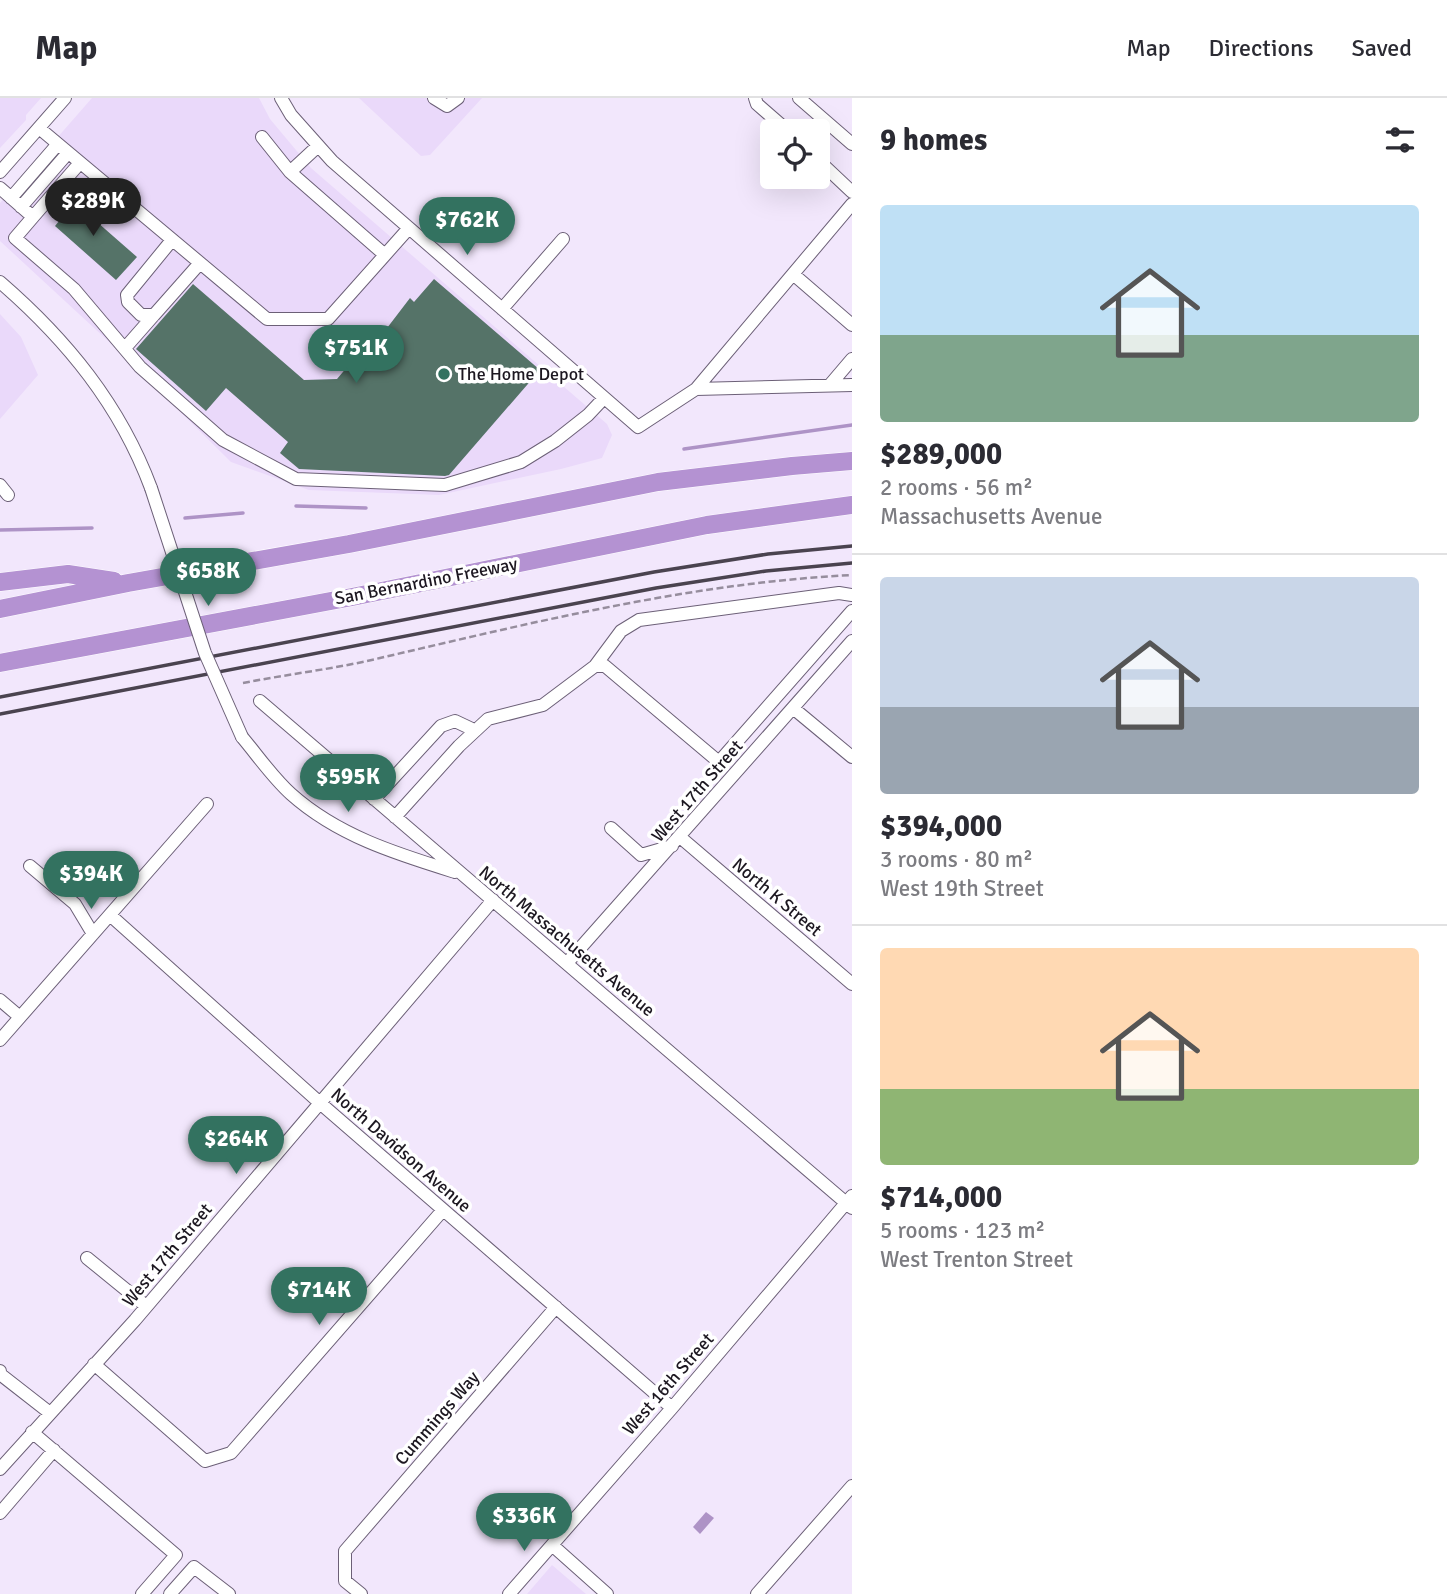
<!DOCTYPE html>
<meta charset="utf-8">
<style>
body{margin:0;font-family:Signika,sans-serif;background:#f7f7f7;color:#2b2b33;height:100vh;display:flex;flex-direction:column;font-size:26px;white-space:nowrap}
*{box-sizing:border-box;margin:0}
p{font-size:23px;color:#7c7c81}
.icon{flex:none;width:38px;height:38px;fill:none;stroke:currentColor;stroke-width:2;stroke-linecap:round;stroke-linejoin:round}
.map{position:relative;flex:1;overflow:hidden}
.sheet{display:flex;flex-direction:column;background:#fff;width:595px}
.sheet>*{flex:none}
.fabs{position:absolute;left:760px;top:21px;display:grid;gap:14px}
.fabs a{display:grid;place-items:center;width:70px;height:70px;border-radius:7px;background:#fff;box-shadow:0 7px 28px #0002;font-size:35px}
.price{position:absolute;translate:-50% -60px;padding:0 16px;border-radius:24px;background:#337260;color:#fff;font-size:23px;line-height:46px;filter:drop-shadow(0 2px 4px #0008)}
.price::after{content:'';position:absolute;left:50%;top:42px;width:21px;height:16px;margin-left:-10px;background:inherit;clip-path:polygon(0 0,100% 0,50% 100%)}
.price.active{background:#222;color:#fff}
ul{padding:0;list-style:none}
li{display:grid;align-content:center;gap:14px;height:371px;padding:0 28px}
li+li{border-top:2px solid #e1e1e2}
li span{display:grid;place-items:center;height:217px;border-radius:7px;color:#555}
li>.icon{margin-inline-start:auto}
span .icon{width:126px;height:126px;fill:#fffc;stroke-width:1}
li b{font-size:30px}
h2{display:flex;justify-content:space-between;align-items:center;height:84px;padding:0 28px;font-size:30px}
header{display:flex;align-items:center;gap:42px;box-sizing:border-box;height:98px;padding:0 35px;background:#fff;border-bottom:2px solid #e1e1e2}
header strong{font-size:33px}
nav{display:flex;gap:38px;margin-inline-start:auto;font-size:24px}
main{display:flex;flex:1;min-height:0}
.map>svg:first-child{display:block}
</style>
<header>
<strong>Map</strong>
<nav><a>Map</a><a>Directions</a><a>Saved</a></nav>
</header>
<main>
<div class="map">
<svg width="852" height="1496" viewBox="0 0 852 1496">
<rect width="100%" height="100%" fill="#f2e7fc"/>
<path fill="#ead9fa" d="M0 0H41L26 17V22L0 50Z
M92 0H259L270 21 311 70 607 326 612 337 602 360 561 371 439 397 309 392 231 364 119 253 0 143V105Z
M359 0H482L430 57 421 58Z
M0 216 21 239 38 277 0 321Z
M552 1467 586 1496H527Z"/>
<path fill="#ae93c6" d="M706 1414 714 1420 700 1436 693 1429Z"/>
<g fill="none" stroke-linecap="round" stroke-linejoin="round">
<path stroke="#ae93c6" stroke-width="3.5" d="M684 351 852 327
M296 408 366 410
M185 420 243 415
M0 432 92 430"/>
</g>
<path fill="#557368" d="M65 96 137 159 116 182 55 128 64 117 54 108Z
M434 181 540 272 449 377 445 378 299 371 280 355 288 344 226 290 206 313 136 251 193 186 304 282 337 281 380 230 384 234 410 200 414 204Z"/>
<g fill="none" stroke-linecap="round" stroke-linejoin="round">
<defs>
<path id="minor" d="M281 0 291 17 332 63 638 329 696 291 852 287
M434 0 447 8 458 0
M755 0 757 6 788 33
M799 0 852 46
M39 30 267 221H328L385 157 290 74 262 39
M817 61 852 94
M0 74 65 0
M290 74 318 48
M0 90 33 119 15 140 74 191 140 269 223 342 296 381 445 387 521 364 555 343 588 317 604 300
M11 100 57 47
M21 109 67 56
M33 119 79 66
M172 142 127 197 128 204 141 217H154L200 165
M385 157 409 130
M793 176 852 227
M0 184C67 242 120 307 151 390
M502 211 563 141
M125 250 154 217
M829 288 852 261
M696 291 852 106
M0 387 8 397
M595 568 621 533 639 522 839 495 852 497
M260 603 852 1110
M793 610 852 659
M242 639C258 658 273 680 291 696 338 738 397 756 455 774
M374 701 441 628 455 623 474 632
M395 719 459 648 488 621 543 607 595 568H605L719 664 852 513
M611 730 641 757 672 748
M680 739 852 886
M30 768 75 806 93 836
M110 817 320 1005 672 1310
M567 865 852 543
M0 902 20 919
M0 942 207 706
M87 1160 146 1208
M94 1266 205 1363 231 1355 443 1112
M0 1273V1276L50 1315
M32 1334 176 1457 142 1496
M0 1371 135 1222 493 802
M0 1415 54 1352
M552 1447 607 1496
M170 1496 194 1469 229 1496
M361 1496 345 1483V1453L556 1209
M509 1496 672 1310 852 1098
M757 1496 852 1388"/>
<path id="highway" d="M0 484 68 476 114 483
M0 511 128 485 349 446 658 384 792 368 852 363
M0 565 352 499 707 427 852 407"/>
</defs>
<use href="#minor" stroke="#6c6077" stroke-width="14"/>
<use href="#highway" stroke="#fff" stroke-width="19"/>
<path stroke="#968d9d" stroke-width="2.5" stroke-dasharray="7 3.5" stroke-linecap="butt" d="M243 585C288 576 335 571 380 560 535 524 692 485 852 477"/>
<use href="#minor" stroke="#fff" stroke-width="12"/>
<use href="#highway" stroke="#b492d2" stroke-width="18"/>
<path stroke="#4a434f" stroke-width="3.5" d="M0 599 654 474 768 456 852 448
M0 616 656 490 766 473 852 465"/>
<defs>
<path id="minor-bridge" d="M151 390 205 555 242 639"/>
</defs>
<use href="#minor-bridge" stroke="#6c6077" stroke-width="14" stroke-linecap="butt"/>
<use href="#minor-bridge" stroke="#fff" stroke-width="12"/>
</g>
<circle fill="#337260" stroke="#fff" stroke-width="2.5" cx="444" cy="276" r="7"/>
<g text-anchor="middle" dominant-baseline="central" stroke-width="7" stroke-linejoin="round" paint-order="stroke">
<g font-size="18" fill="#1c1720" stroke="#fff" text-anchor="start">
<text x="458" y="276">The Home Depot</text>
</g>
<g font-size="18" fill="#1c1720" stroke="#fff">
<text transform="translate(426 483) rotate(-11)">San Bernardino Freeway</text>
<text transform="translate(697 693) rotate(-49)">West 17th Street</text>
<text transform="translate(777 799) rotate(40)">North K Street</text>
<text transform="translate(567 843) rotate(40)">North Massachusetts Avenue</text>
<text transform="translate(401 1052) rotate(41)">North Davidson Avenue</text>
<text transform="translate(167 1157) rotate(-50)">West 17th Street</text>
<text transform="translate(668 1286) rotate(-49)">West 16th Street</text>
<text transform="translate(437 1320) rotate(-49)">Cummings Way</text>
</g>
</g>
</svg>
<div class="fabs">
<a><svg class="icon" aria-label="locate" viewBox="0 0 24 24"><circle cx="12" cy="12" r="6"/><path d="M12 2v4M12 18v4M2 12h4M18 12h4"/></svg></a>
</div>
<b class="price active" style="left:93px;top:140px">$289K</b>
<b class="price" style="left:467px;top:159px">$762K</b>
<b class="price" style="left:356px;top:287px">$751K</b>
<b class="price" style="left:208px;top:510px">$658K</b>
<b class="price" style="left:348px;top:716px">$595K</b>
<b class="price" style="left:91px;top:813px">$394K</b>
<b class="price" style="left:236px;top:1078px">$264K</b>
<b class="price" style="left:319px;top:1229px">$714K</b>
<b class="price" style="left:524px;top:1455px">$336K</b>
</div>
<section class="sheet">
<h2>9 homes<svg class="icon" aria-label="filters" viewBox="0 0 24 24"><path d="M4 7h16M4 17h16"/><circle cx="9" cy="7" r="2"/><circle cx="15" cy="17" r="2"/></svg></h2>
<ul>
<li><span style="background:linear-gradient(#bfe0f5 60%,#7fa58c 0)"><svg class="icon" aria-label="home" viewBox="0 0 24 24"><path d="M3 11l9-7 9 7M6 9v11h12V9"/></svg></span><div><b>$289,000</b><p>2 rooms · 56 m²</p><p>Massachusetts Avenue</p></div></li>
<li><span style="background:linear-gradient(#c9d6e8 60%,#9aa5b1 0)"><svg class="icon" aria-label="home" viewBox="0 0 24 24"><path d="M3 11l9-7 9 7M6 9v11h12V9"/></svg></span><div><b>$394,000</b><p>3 rooms · 80 m²</p><p>West 19th Street</p></div></li>
<li><span style="background:linear-gradient(#ffd9b3 65%,#8fb573 0)"><svg class="icon" aria-label="home" viewBox="0 0 24 24"><path d="M3 11l9-7 9 7M6 9v11h12V9"/></svg></span><div><b>$714,000</b><p>5 rooms · 123 m²</p><p>West Trenton Street</p></div></li>
</ul>
</section>
</main>
